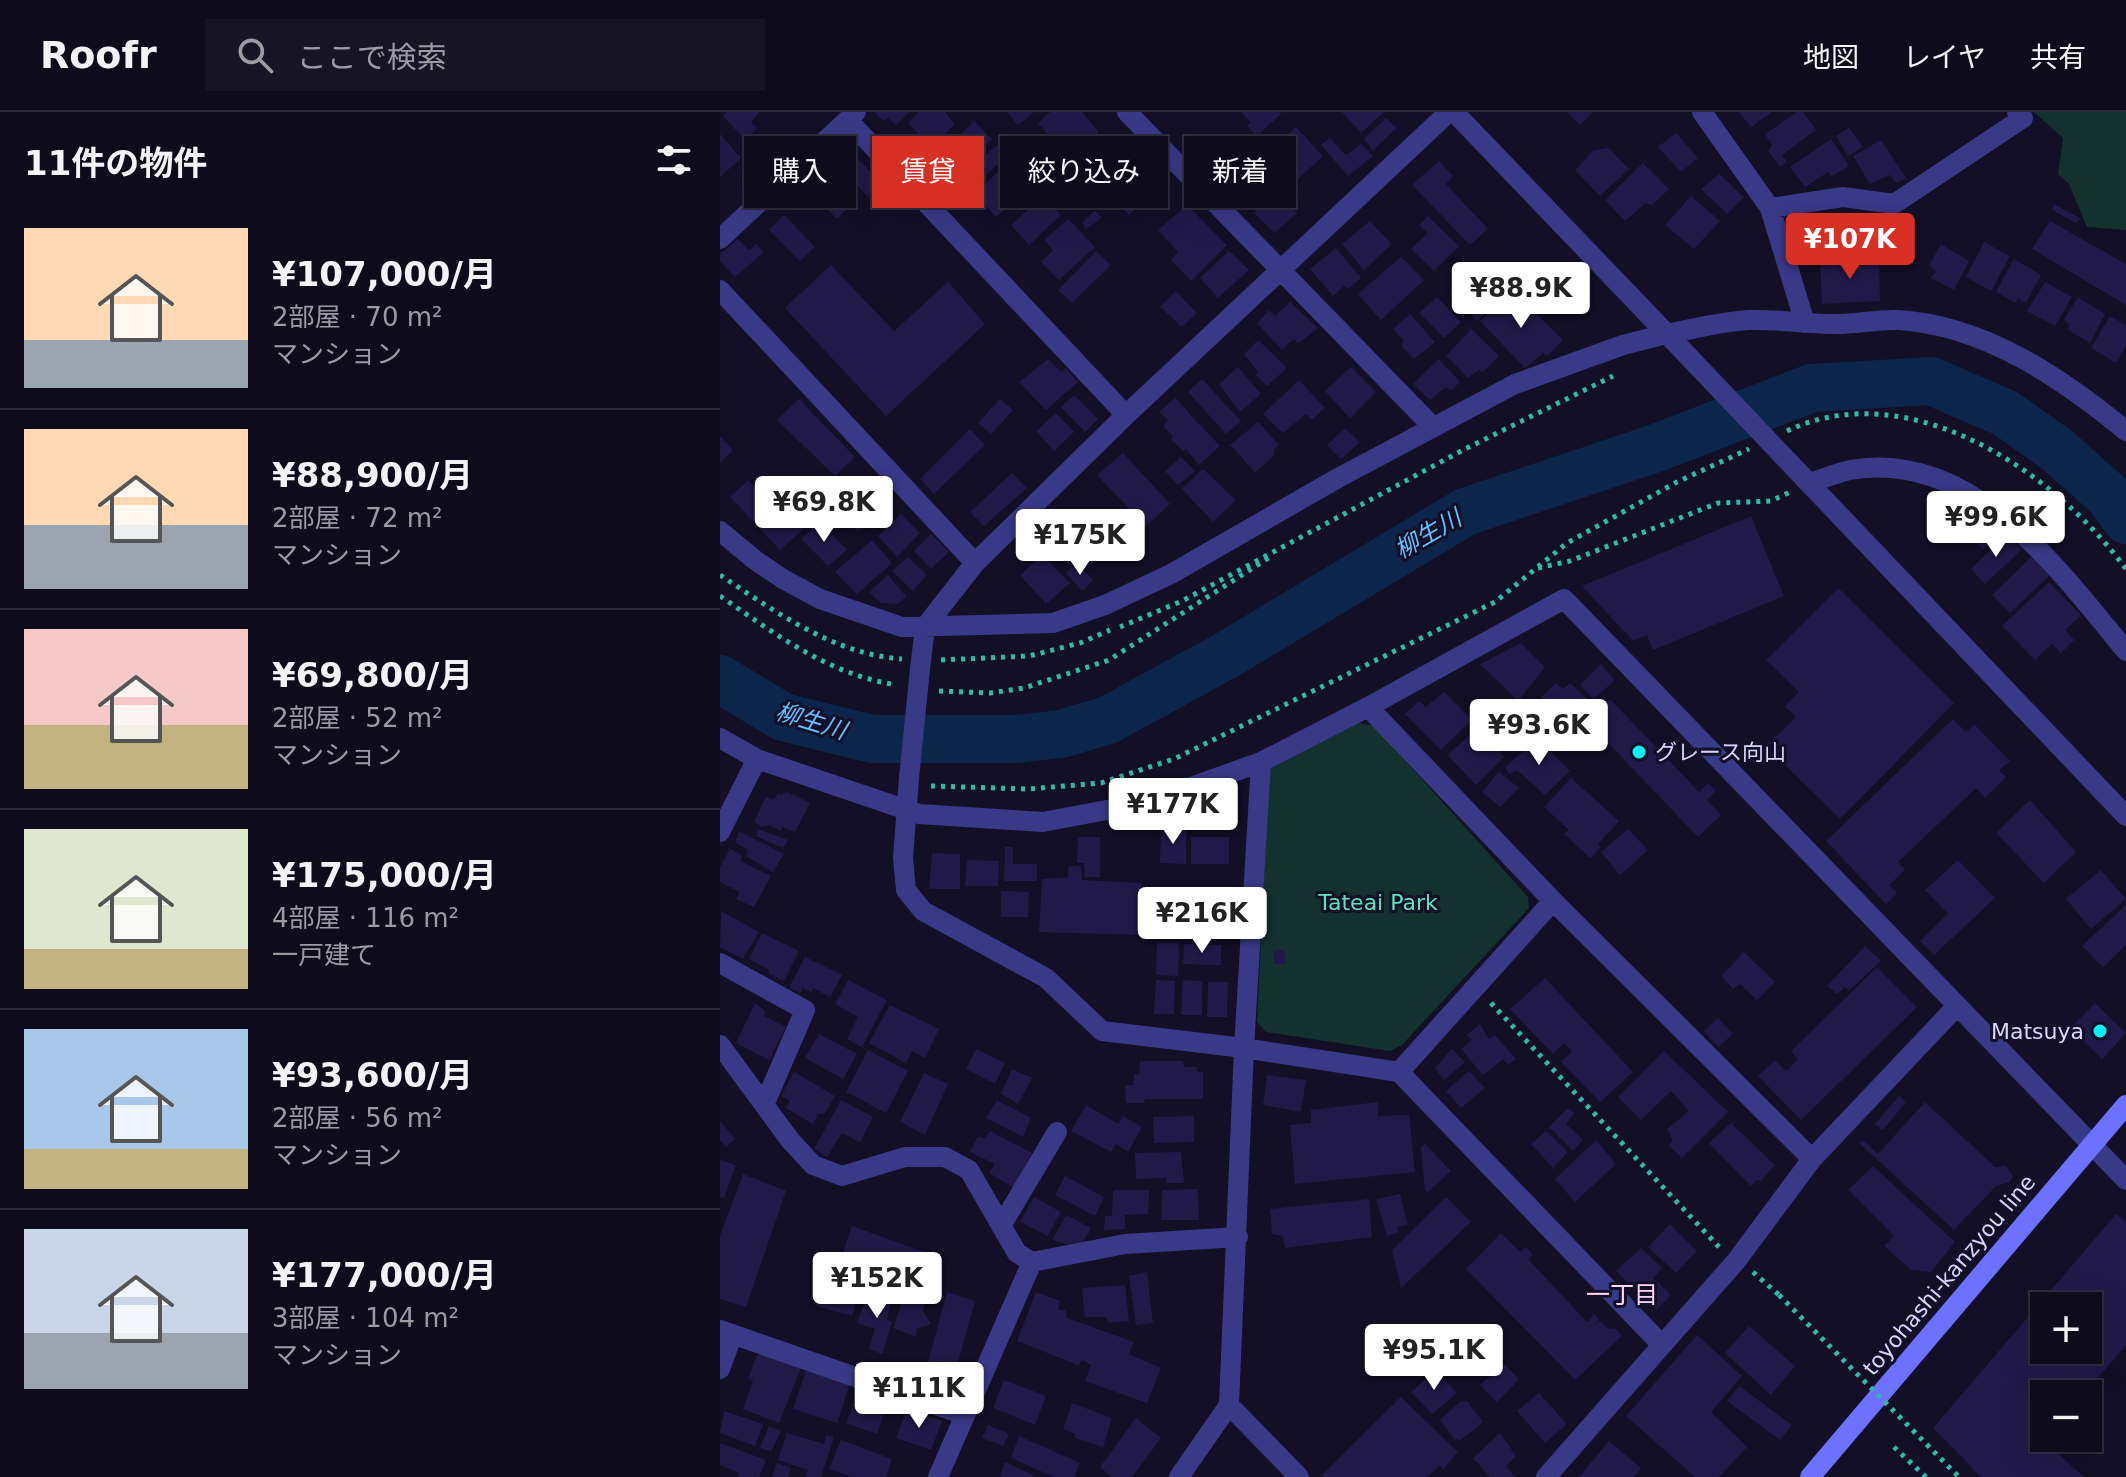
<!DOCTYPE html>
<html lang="ja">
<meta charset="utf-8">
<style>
body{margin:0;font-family:"DejaVu Sans","Noto Sans JP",sans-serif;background:#171426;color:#f1f3f6;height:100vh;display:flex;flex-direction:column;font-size:30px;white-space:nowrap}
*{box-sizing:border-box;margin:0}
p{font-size:26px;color:#9b9ba4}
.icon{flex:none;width:44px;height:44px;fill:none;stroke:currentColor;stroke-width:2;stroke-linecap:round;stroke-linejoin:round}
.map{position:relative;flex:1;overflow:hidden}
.sheet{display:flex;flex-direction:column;background:#0e0b1d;width:720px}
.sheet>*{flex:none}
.guide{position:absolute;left:24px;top:24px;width:760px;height:72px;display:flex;gap:16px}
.buttons{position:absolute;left:1310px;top:1180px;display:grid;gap:16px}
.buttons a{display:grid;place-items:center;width:72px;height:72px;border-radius:0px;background:#0e0b1d;box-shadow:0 8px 32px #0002,0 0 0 2px #2e2b3b;font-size:40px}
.price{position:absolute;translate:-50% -68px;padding:0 18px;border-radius:8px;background:#fff;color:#222;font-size:26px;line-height:52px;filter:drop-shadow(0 2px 4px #0008)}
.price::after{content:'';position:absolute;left:50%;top:48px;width:24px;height:18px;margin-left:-12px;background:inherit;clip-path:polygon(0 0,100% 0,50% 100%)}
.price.selected{background:#d93025;color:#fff}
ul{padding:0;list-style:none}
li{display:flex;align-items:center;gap:24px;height:200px;padding:0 24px}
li+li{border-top:2px solid #2e2b3b}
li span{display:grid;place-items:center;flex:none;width:224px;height:160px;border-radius:0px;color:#555}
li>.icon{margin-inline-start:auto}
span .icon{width:96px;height:96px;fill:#fffc;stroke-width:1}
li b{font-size:34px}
h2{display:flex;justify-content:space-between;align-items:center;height:96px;padding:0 24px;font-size:34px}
.chip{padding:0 28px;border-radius:0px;background:#0e0b1d;box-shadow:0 8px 32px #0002,0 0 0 2px #2e2b3b;font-size:28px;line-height:72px}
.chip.selected{background:#d93025;color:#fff}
header{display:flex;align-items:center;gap:48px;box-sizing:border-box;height:112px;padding:0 40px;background:#0e0b1d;border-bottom:2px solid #2e2b3b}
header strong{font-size:38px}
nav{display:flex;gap:44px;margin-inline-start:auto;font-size:28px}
.search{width:560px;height:72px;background:#171426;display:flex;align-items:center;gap:20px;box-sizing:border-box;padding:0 28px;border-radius:0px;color:#9b9ba4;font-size:30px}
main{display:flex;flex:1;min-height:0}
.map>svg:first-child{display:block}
</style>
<header>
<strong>Roofr</strong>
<div class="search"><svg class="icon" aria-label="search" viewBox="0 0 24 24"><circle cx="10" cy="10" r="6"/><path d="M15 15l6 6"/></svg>ここで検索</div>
<nav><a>地図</a><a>レイヤ</a><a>共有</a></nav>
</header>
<main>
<section class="sheet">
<h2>11件の物件<svg class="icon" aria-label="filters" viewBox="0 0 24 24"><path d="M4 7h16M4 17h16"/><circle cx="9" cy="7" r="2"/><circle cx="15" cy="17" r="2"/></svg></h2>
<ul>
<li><span style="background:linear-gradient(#ffd9b3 70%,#9aa5b1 0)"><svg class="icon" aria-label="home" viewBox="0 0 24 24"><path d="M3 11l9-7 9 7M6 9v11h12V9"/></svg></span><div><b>¥107,000/月</b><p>2部屋 · 70 m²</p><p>マンション</p></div></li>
<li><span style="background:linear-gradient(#ffd9b3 60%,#9aa5b1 0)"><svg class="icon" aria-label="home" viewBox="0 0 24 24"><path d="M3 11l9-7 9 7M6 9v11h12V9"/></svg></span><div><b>¥88,900/月</b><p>2部屋 · 72 m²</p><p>マンション</p></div></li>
<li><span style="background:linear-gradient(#f6c9c9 60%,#c2b280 0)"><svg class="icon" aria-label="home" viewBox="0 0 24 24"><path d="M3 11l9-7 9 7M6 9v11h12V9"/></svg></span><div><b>¥69,800/月</b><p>2部屋 · 52 m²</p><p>マンション</p></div></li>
<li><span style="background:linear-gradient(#dfe7d0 75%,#c2b280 0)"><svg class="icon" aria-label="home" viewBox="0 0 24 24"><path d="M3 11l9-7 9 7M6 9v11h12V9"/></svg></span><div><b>¥175,000/月</b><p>4部屋 · 116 m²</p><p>一戸建て</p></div></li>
<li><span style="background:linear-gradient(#a9c7e8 75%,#c2b280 0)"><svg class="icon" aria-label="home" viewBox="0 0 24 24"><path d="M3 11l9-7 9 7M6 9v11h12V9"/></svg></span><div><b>¥93,600/月</b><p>2部屋 · 56 m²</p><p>マンション</p></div></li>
<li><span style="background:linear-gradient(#c9d6e8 65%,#9aa5b1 0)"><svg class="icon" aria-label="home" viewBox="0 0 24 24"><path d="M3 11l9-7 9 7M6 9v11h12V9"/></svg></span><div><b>¥177,000/月</b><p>3部屋 · 104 m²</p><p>マンション</p></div></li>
</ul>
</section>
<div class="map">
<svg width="1406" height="1365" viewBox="0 0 1406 1365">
<rect width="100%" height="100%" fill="#120f27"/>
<path fill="#12312f" d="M1314 0H1406V118L1367 115 1349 72 1338 62 1343 26Z
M634 610 654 614 808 785 809 796 682 933 670 939 546 920 537 910 549 659 554 651Z"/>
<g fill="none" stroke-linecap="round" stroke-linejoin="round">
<path stroke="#0b264a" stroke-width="48" d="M0 567 63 605 152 627H296L341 622 388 608 505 544 745 400 936 336 1092 276 1211 269 1285 301 1336 337 1389 384 1406 408"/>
</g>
<path fill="#211a49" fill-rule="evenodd" d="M7 0H40L31 10 37 16 25 28 3 4Z
M154 0H189L176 13 168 6 163 9Z
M199 0H225L235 12 215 32 207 24 203 26 188 11Z
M287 0H314L298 13Z
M330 0H362L379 20 349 47 318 11Z
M521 0H559L561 2 537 24 527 14 530 10Z
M622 0H664L641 21Z
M847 0H873L860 13Z
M1019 0H1052L1031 15Z
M1077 0H1083L1096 18 1062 43 1067 50 1060 55 1048 39 1052 33 1045 22Z
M666 6 677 16 653 38 644 27Z
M254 9 272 27 225 74 213 61 229 45 224 39Z
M576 15 603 44 566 78 539 48Z
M1129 16 1143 35 1128 44 1116 24Z
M956 21 978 46 961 60 938 35Z
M0 22 21 46 0 65Z
M610 26 626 43 641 32 653 44 628 64 601 33Z
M1111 27 1129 54 1112 64 1108 60 1085 75 1070 55Z
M1161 28 1186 66 1176 71 1170 63 1150 72 1133 44Z
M125 33 162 72 148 85 111 46Z
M277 33 287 44 239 87 230 76Z
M889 36 909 57 880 84 855 58 874 38Z
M97 48 135 88 117 107 77 68Z
M290 49 313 74 276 105 255 81Z
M719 49 733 64 726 72 768 117 750 133 692 73Z
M923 51 949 77 932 93 926 91 905 109 885 88Z
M430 52 451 74 435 87 430 83 409 103 392 84Z
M531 52 552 72 527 96 507 75Z
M999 62 1024 85 1007 102 981 77Z
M558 80 577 101 555 121 534 101Z
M323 84 341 103 309 133 291 113Z
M971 84 1000 109 974 137 945 113Z
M1334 92 1360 106 1356 111 1332 98Z
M467 93 507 133 471 169 451 148 458 140 438 118Z
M375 99 382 106 366 117 362 110Z
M64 103 95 135 80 149 49 118Z
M708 104 739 134 714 159 691 137 708 121 699 113Z
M348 107 375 135 339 168 321 150 333 138 324 128Z
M650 109 672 132 644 158 622 132Z
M1330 109 1406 152V193L1312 137Z
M18 127 29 138 36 132 44 140 15 165 0 149V142Z
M1264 130 1290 144 1271 179 1246 165Z
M1221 132 1249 149 1234 178 1211 166 1216 159 1209 154Z
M616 136 641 166 628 177 624 174 613 184 590 157Z
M376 139 391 153 352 191 338 178Z
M509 139 529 158 498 186 480 166Z
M681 145 704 168 661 208 638 182Z
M1159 147 1160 189 1102 192 1100 150Z
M1294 147 1321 163 1306 191 1298 186 1296 191 1276 180Z
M111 153 174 219 228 170 265 212 166 304 65 196Z
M1325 170 1352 185 1335 214 1307 199Z
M792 178 843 228 827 244 823 241 805 256 760 209Z
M456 179 477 201 462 215 440 195Z
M729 182 759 183 772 195 757 209Z
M717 185 741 210 724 226 699 201Z
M1358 185 1385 202 1370 231 1348 218 1349 213 1344 207Z
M570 190 598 216 579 231 573 227 562 238 537 211 549 198 555 204Z
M690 202 715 230 694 247 681 234 684 228 673 217Z
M1390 204 1406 213V234L1396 251 1371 236Z
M751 217 779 244 762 261 759 258 748 266 726 244Z
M538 228 567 256 547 274 535 263 538 260 524 242Z
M328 247 341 260 346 256 358 270 326 298 299 270Z
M719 247 740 270 732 278 726 275 710 288 693 272Z
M518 255 541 282 520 300 499 272Z
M631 255 656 280 630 306 605 279Z
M482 267 521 309 506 322 468 280Z
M579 268 605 296 592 308 586 302 563 321 543 302Z
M354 283 378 307 365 320 341 295Z
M455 286 500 334 479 353 466 337 463 339 451 328 453 324 443 314 448 308 439 300Z
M79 287 135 345 115 364 57 308Z
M280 287 293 298 271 322 258 311Z
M336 301 354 320 334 339 316 319Z
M538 310 559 333 554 338V344L535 360 510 333Z
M625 316 640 330 621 347 607 333Z
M250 317 265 333 214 382 200 367Z
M0 324 13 338 0 351Z
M403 341 450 392 426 414 377 363Z
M461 345 475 359 458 373 445 359Z
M483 357 516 388 493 410 462 377Z
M292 361 307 376 264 414 250 400Z
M28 368 40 382 50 373 65 389 57 396 65 404 84 386 100 402 60 438 10 385Z
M139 373 160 399 138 420 116 395Z
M181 402 200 421 177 445 158 424Z
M1031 404 1064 484 933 538 927 523 913 529 862 474Z
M100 410 127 438 108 454 81 427Z
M1271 410 1281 420 1264 438 1253 427Z
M211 422 229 440 211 457 194 439Z
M1287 422 1302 437 1265 472 1251 457Z
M152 428 172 451 137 482 115 460Z
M322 443 350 471 326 492 300 463Z
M1312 444 1330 463 1290 501 1272 483Z
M188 445 207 463 193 479 172 459Z
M357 451 373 468 362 479 346 461Z
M168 463 187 485 177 492 161 491 149 480Z
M1329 470 1361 503 1345 518 1354 528 1341 541 1332 532 1315 548 1282 514Z
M1118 476 1234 591 1120 707 1046 634 1076 605 1065 594 1079 580 1046 548Z
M801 531 825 555 798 589 760 552Z
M881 552 895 568 874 587 860 573Z
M836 571 843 577 850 571 875 594 849 620 835 605 828 612 811 595Z
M724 580 752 608 721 638 685 602 699 589 706 595Z
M890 587 979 680 988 671 996 679 987 688 1001 703 978 725 867 609Z
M1233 607 1246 620 1254 612 1290 649 1279 658 1286 665 1265 686 1256 676 1178 750 1185 758 1169 773 1177 781 1166 792 1106 729Z
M758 616 784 645 756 673 727 643Z
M818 627 850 659 825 683 797 658 789 662 785 655Z
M779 660 799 676 780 695 762 680Z
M851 666 899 709 878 732 881 735 870 746 844 722 849 718 824 695Z
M67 680 90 691 75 720 62 715 61 719 49 713 42 715 34 710 46 684 53 688 58 682 61 683Z
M508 681 514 695 494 703 496 712 482 718 473 696Z
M1310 688 1356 740 1324 771 1276 721Z
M441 716H466V752L440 751Z
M38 717 68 728 63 736 36 724Z
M908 717 928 738 900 763 881 740Z
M19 719 64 742 53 760 26 744 28 738 15 730Z
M358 725H380V765H365L364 751H357Z
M471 725H509V752H471Z
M285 735H293V752H317V769H284Z
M10 737 22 743 21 749 51 764 34 795 16 787 20 780 0 770V756Z
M212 741 240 742V777H209Z
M247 748 279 749 278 774H245Z
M1238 748 1275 786 1214 843 1200 829 1228 802 1205 778Z
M349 754H361L362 768 422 771 421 823 319 820 322 767 348 765Z
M1381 758 1406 787 1371 817 1346 787Z
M281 779 309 780 308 805H281Z
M1406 793V833L1383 855 1362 834Z
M1 799 39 820 23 847 0 835Z
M42 821 79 839 64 869 49 862V858L29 847Z
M437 831H459L458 864 436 863Z
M464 832 501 833V853L463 852Z
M1145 834 1161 849 1129 879 1125 875 1117 882 1107 874Z
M554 838H565V852H554Z
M1024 840 1055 870 1037 888 1020 872 1013 877 1001 864Z
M85 845 122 863 110 885 93 876 92 880 82 876 81 881 69 876Z
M1157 855 1197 895 1081 1008 1038 964 1055 948 1066 959 1078 947 1071 939Z
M825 866 913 960 880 990 841 950 852 939 844 931 833 942 790 897Z
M128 868 167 888 142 935 127 927 138 905 115 892Z
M436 868 455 869 454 902H434Z
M463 868 482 869V903H461Z
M488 870H508L507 905H487Z
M35 891 45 899 44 904 66 915 49 948 16 931Z
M1375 891 1406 921 1382 947 1350 916Z
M170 893 219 917 205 946 192 939 186 951 149 931Z
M998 906 1013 922 998 935 984 919Z
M760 912 769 927 775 923 796 947 788 953 783 947 763 963 741 937 752 928 747 923Z
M99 922 137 942 123 967 85 946Z
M256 937 285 951 275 972 246 957Z
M732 937 745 950 724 968 715 956Z
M148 938 188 959 166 1001 126 980Z
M944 939 1008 1000 962 1046 948 1033 953 1029 947 1017 969 999 951 979 921 1008 898 985Z
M420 949H463L464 955H477V960H483V987H425L424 991H406L405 973H413L414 962H419Z
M292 957 312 966 298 992 281 982Z
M749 959 765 976 741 996 726 979Z
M74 960 115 984 104 1002H98L93 1012 66 996 70 989 61 984Z
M204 961 228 972 205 1023 180 1010Z
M547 963 586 968 581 1000 543 993Z
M1179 984 1186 990 1163 1018 1155 1012Z
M121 988 153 1005 140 1030 122 1021 107 1045 94 1037Z
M277 988 311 1006 303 1025 266 1006Z
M658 990V1004L689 1003 695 1060 575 1072 570 1013 591 1011V998Z
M1205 990 1275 1055 1286 1054 1293 1064 1290 1070 1276 1074 1234 1118 1139 1031 1143 1028 1158 1042Z
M366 993 398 1012 403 1004 422 1015 408 1040 396 1032 391 1040 351 1019Z
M848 996 854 1001 846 1012 863 1028 853 1039 829 1015Z
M474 1004V1030L434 1031 433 1005Z
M0 1009 15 1027 6 1035 0 1028Z
M1011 1011 1055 1053 1041 1069 1036 1068 1031 1074 989 1031Z
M270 1019 312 1041 293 1075 269 1061 275 1052 250 1040 258 1025 264 1027Z
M826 1019 848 1040 833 1056 811 1032Z
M876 1028 896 1052 855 1090 835 1067Z
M705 1032 731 1059 708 1080 705 1078 701 1036Z
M461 1040 464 1071H446V1066L416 1067 415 1041Z
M0 1048 16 1053 4 1086 0 1085Z
M1153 1054 1235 1130 1211 1160 1191 1158 1164 1134 1174 1124 1128 1078Z
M23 1062 66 1079 26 1195 0 1187V1124Z
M345 1064 384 1085 375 1104 335 1083Z
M478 1077 479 1108H441L442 1078Z
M393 1078H429L428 1102 405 1103V1117L384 1118 385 1104H392Z
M680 1082 688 1113 677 1115 679 1120 667 1124 656 1087Z
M314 1085 341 1100 328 1124 300 1110Z
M726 1085 751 1110 681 1176 672 1138Z
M649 1087 652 1125 565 1136 563 1124 552 1122 550 1097Z
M1396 1102 1406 1110V1233L1364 1282H1324V1326H1327L1324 1329 1364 1365H1261L1213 1316ZM1324 1194H1368V1238H1324Z
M346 1103 371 1116 362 1132 354 1134 332 1128Z
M950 1112 977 1139 956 1161 928 1135Z
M132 1114 221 1146 212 1176 122 1143Z
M781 1121 800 1140 806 1135 813 1143 808 1147 867 1210 874 1202 879 1207 873 1216 879 1209 890 1217 895 1216 902 1224 855 1268 746 1157Z
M921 1136 942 1156 933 1166 951 1183 936 1198 896 1159Z
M109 1155 144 1166 132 1204 96 1194Z
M427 1160 433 1211 416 1213 409 1164Z
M405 1173 409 1209 388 1211 386 1205H365L362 1176Z
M160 1179 173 1183 167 1207 172 1210 162 1242 149 1237 155 1217 137 1211 146 1186 157 1190Z
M227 1180 255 1189 232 1272 204 1265Z
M316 1180 340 1189 338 1197 346 1199 347 1206 414 1230 409 1242 441 1256 427 1291 365 1269 371 1253 362 1248 358 1253 297 1229Z
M184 1184 205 1191 203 1199 211 1212 197 1217 196 1225 173 1216Z
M1029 1214 1075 1254 1051 1283 1005 1241Z
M758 1217 780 1243 767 1253 760 1246 755 1251 749 1245 743 1251 730 1240Z
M977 1223 1022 1264 991 1300 1027 1335 999 1365H975L906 1304Z
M38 1241 81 1256 59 1311 23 1297 33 1269 28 1266Z
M784 1252 799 1267 777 1290 760 1273Z
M86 1258 130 1272 117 1311 73 1297Z
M715 1258 737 1281 712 1302 691 1280Z
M284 1268 326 1284 315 1313 273 1296Z
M1019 1274 1072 1313 1060 1328 1007 1289Z
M140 1277 168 1288 157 1322 126 1311Z
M819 1281 847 1312 825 1331 797 1299Z
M681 1285 738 1340 723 1358 720 1353 707 1365H604L602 1363Z
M747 1289 763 1310 741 1328 734 1327 720 1308 740 1290Z
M352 1291 392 1306 383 1335 355 1326V1322L343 1317Z
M187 1297 222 1309 211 1338 176 1326Z
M4 1299 43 1312 35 1334 0 1321Z
M416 1306 441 1326 412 1365H392L380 1355Z
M268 1313 289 1322 283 1334 262 1326Z
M49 1314 61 1319 51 1340 40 1336Z
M67 1321 104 1332 106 1323 114 1325 101 1365H85L88 1358 58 1348Z
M780 1321 796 1344 786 1354 795 1365H770L753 1346Z
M299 1324 360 1351 354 1365H334L291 1346Z
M121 1328 172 1347 166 1365H132L109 1357Z
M889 1329 921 1356 914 1365H859Z
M0 1331 46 1348 39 1365H18L19 1361 0 1353Z
M285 1350 317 1365H280Z
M57 1351 71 1356 68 1365H52Z"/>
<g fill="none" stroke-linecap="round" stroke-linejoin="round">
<path stroke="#2cbcab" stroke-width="5" stroke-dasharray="4 6" stroke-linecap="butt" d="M1067 319C1189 261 1335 360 1406 457
M818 456 850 449 998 391 1051 389 1070 380
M0 463C56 500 113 542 182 547
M0 484C57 523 107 562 177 573
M400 515 462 489 743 338 893 264
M221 548 309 544 360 531 390 518
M219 579 270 581 304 576 389 548 550 445
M211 674 308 677 381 671 454 647 775 490 847 431 957 370 1029 337
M771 891 999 1135
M1033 1160 1059 1183
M1174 1335 1206 1365"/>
<path stroke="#393a87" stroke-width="20" d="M407 0 713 315
M982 0 1050 96 1085 211
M128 8 406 303
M1050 96 1123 85 1174 92 1303 6 1297 0
M0 127 136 0
M0 178 255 451
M1089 371C1103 367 1116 361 1130 358 1252 336 1339 458 1406 539
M0 419 35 448 63 467 100 487 182 515 333 511 385 493 451 462 618 366 795 272 903 233 946 222
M200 557 205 515 255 451 406 303 729 0
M648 595 833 789 1092 1047
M0 626 37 647 199 702 323 710 429 690 541 650 648 595 844 487 1406 1068
M189 666 183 746 186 778 203 799 326 866 382 919 524 936 679 960 942 1233
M0 720 37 647
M0 851 85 898 44 993
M0 933 70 1028 93 1053 122 1064 185 1045H225L249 1058 297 1141 312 1150 405 1132 518 1125
M679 960 833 789
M281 1114 337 1020
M0 1218 245 1303
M0 1257 12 1224
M509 1293 524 936 541 650
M218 1365 312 1150
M459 1365 509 1293 579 1365
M826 1365 1017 1148 1092 1047 1237 894"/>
<path stroke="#393a87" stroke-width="20" d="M734 0 969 245
M946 222C974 217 1003 209 1031 208 1057 207 1084 212 1111 212 1133 213 1156 207 1178 208 1264 213 1342 266 1406 319
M1084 366 1406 704"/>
<path stroke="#6c71ff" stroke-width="20" d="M1090 1365 1406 993"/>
<path stroke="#2cbcab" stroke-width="5" stroke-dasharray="4 6" stroke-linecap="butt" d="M1059 1183 1239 1365"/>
<path stroke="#393a87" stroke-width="20" d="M189 666 200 557"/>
<path stroke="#393a87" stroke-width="20" d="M969 245 1084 366"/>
</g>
<g fill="#01f4ff" stroke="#120f27" stroke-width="3">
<circle cx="919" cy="640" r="8"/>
<circle cx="1380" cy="919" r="8"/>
</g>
<g text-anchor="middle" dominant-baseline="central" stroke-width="6" stroke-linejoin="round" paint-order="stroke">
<g font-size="22" fill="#d8d5ff" stroke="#120f27" text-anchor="start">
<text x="935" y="640">グレース向山</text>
<text x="1364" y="919" text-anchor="end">Matsuya</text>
</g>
<g font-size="22" fill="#5de3ba" stroke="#120f27">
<text x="658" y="790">Tateai Park</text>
</g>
<g font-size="22" fill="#d8d5ff" stroke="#120f27">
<text transform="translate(1229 1163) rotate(-50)">toyohashi-kanzyou line</text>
</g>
<g font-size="24" font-style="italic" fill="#63c0ff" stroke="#120f27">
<text transform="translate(708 422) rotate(-30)">柳生川</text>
<text transform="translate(91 609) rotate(17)">柳生川</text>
</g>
<g font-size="24" fill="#ffd7f3" stroke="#120f27">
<text x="902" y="1183">一丁目</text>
</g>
</g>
</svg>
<div class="buttons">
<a>+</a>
<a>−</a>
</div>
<b class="price selected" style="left:1130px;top:169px">¥107K</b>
<b class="price" style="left:801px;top:218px">¥88.9K</b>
<b class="price" style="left:104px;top:432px">¥69.8K</b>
<b class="price" style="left:1276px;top:447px">¥99.6K</b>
<b class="price" style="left:360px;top:465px">¥175K</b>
<b class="price" style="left:819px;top:655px">¥93.6K</b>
<b class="price" style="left:453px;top:734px">¥177K</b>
<b class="price" style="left:482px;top:843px">¥216K</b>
<b class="price" style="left:157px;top:1208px">¥152K</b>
<b class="price" style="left:714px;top:1280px">¥95.1K</b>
<b class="price" style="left:199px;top:1318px">¥111K</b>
<div class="guide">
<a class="chip">購入</a>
<a class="chip selected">賃貸</a>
<a class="chip">絞り込み</a>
<a class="chip">新着</a>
</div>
</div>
</main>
